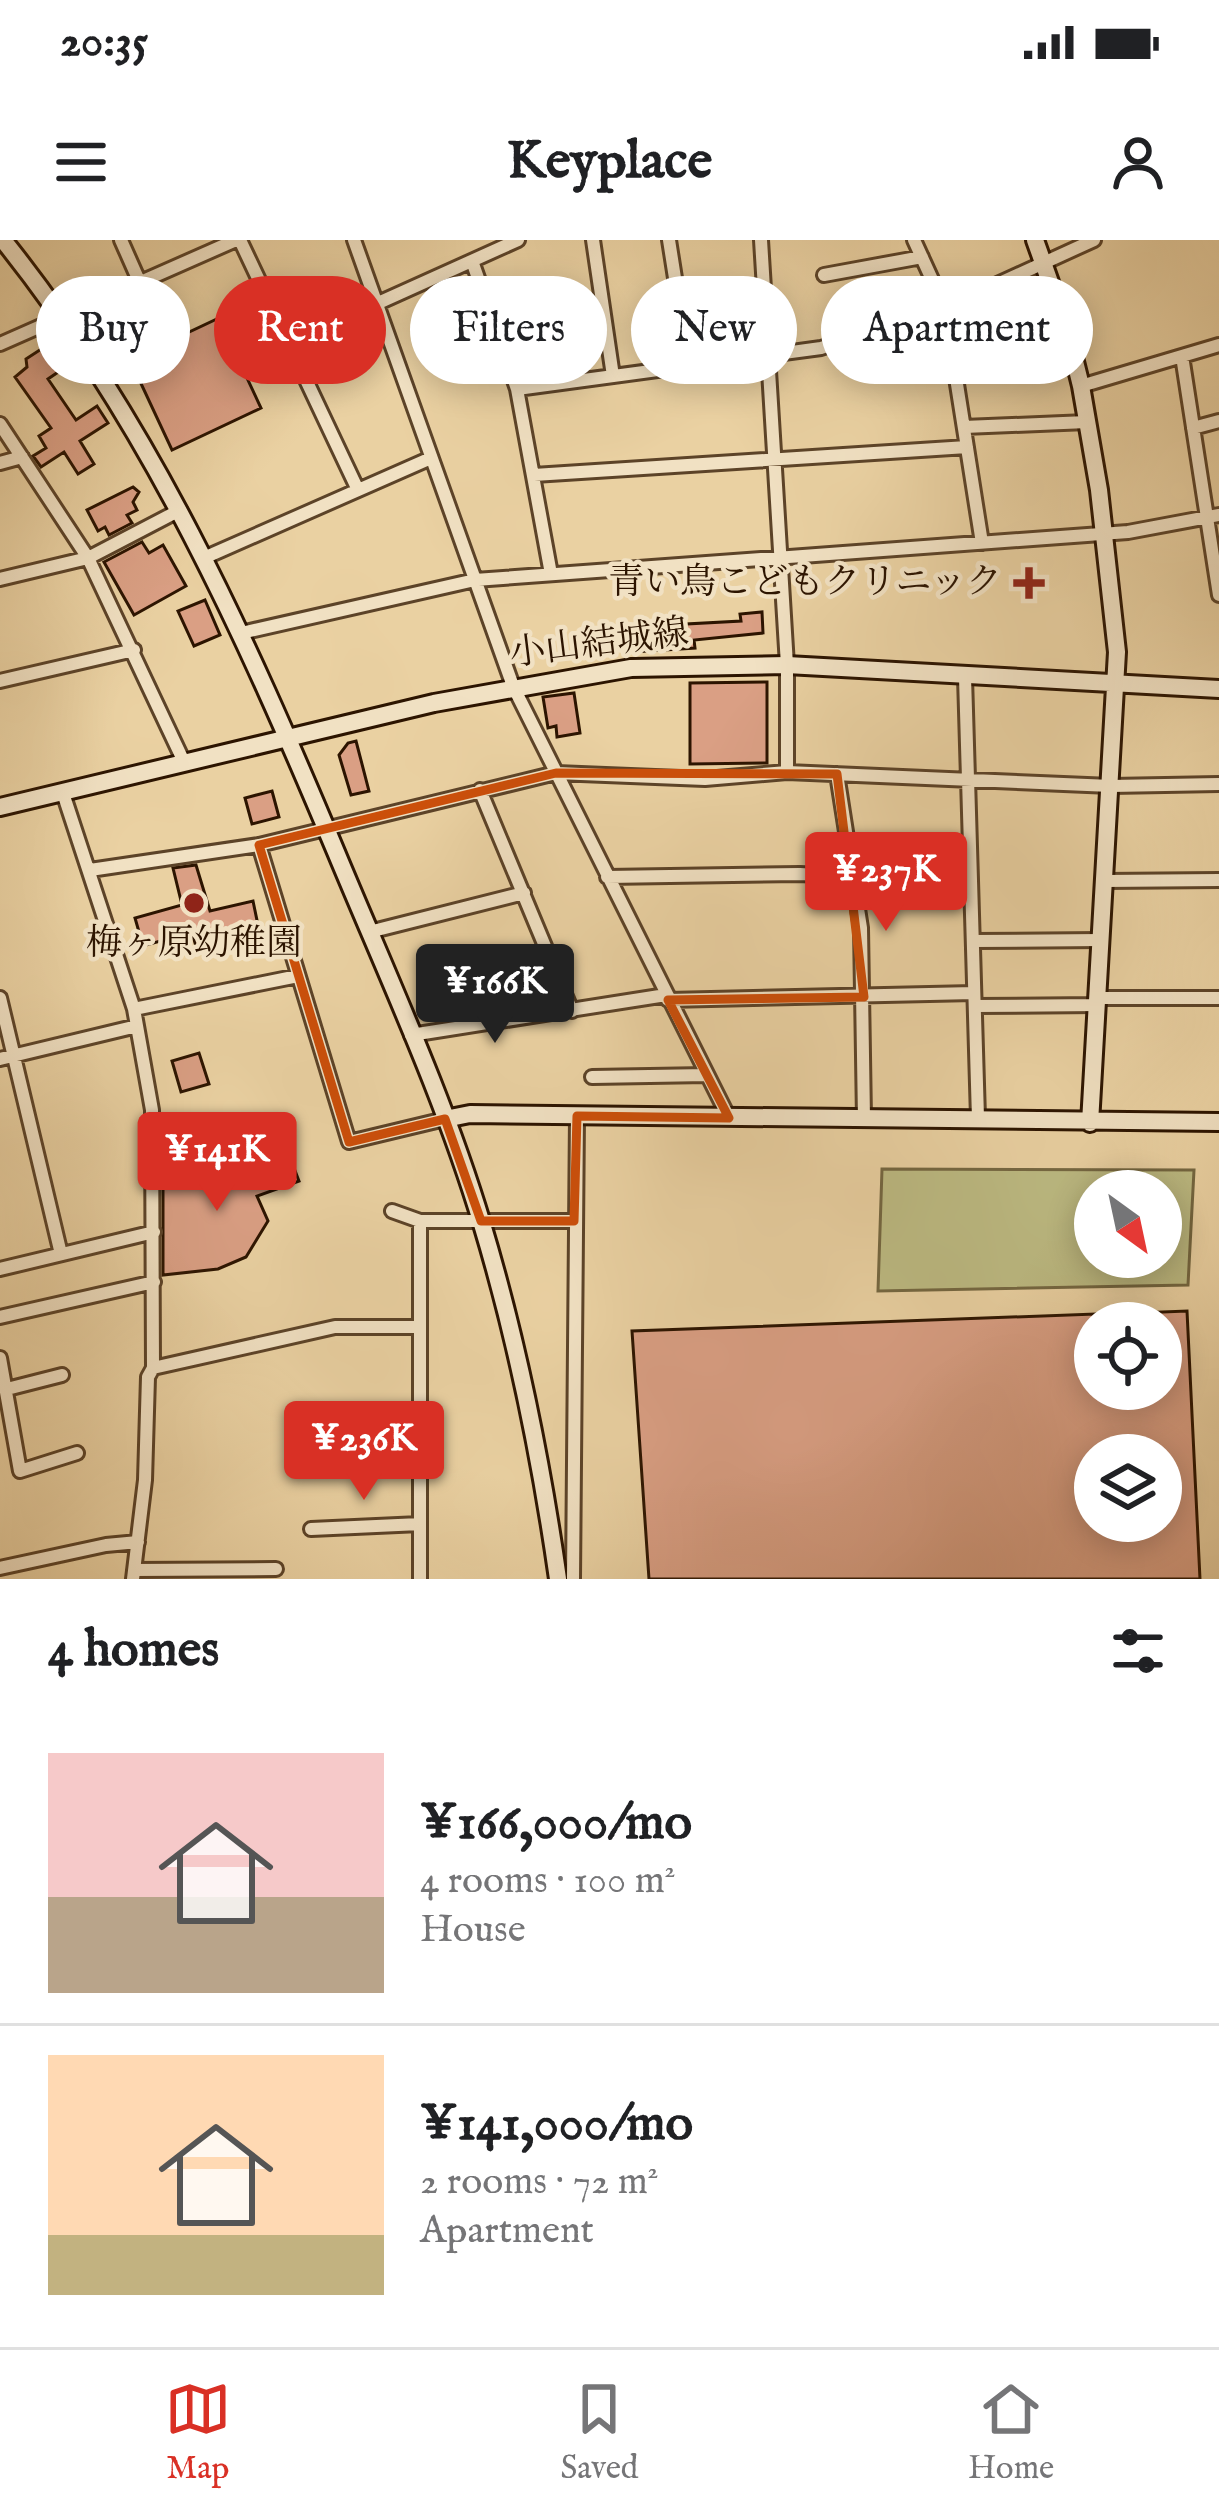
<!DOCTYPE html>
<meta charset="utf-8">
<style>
body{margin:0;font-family:"IM FELL English","Noto Serif JP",serif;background:#f6f6f6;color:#202124;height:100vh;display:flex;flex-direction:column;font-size:45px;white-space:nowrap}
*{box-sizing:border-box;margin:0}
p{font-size:39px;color:#757577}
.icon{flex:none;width:66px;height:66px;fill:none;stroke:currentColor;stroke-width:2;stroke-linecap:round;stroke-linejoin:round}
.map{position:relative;height:1339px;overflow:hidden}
.side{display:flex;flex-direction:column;background:#fff;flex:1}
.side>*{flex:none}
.top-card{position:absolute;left:36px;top:36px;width:1149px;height:108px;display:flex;gap:24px}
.needle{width:78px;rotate:147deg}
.buttons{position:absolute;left:1074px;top:930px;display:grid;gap:24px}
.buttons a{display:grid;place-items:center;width:108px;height:108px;border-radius:50%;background:#fff;box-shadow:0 6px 30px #0003;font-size:60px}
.price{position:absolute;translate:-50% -102px;padding:0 27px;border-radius:12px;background:#d93025;color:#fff;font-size:39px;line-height:78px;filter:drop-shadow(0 3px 6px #0008)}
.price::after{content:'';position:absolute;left:50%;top:72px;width:36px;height:27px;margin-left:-18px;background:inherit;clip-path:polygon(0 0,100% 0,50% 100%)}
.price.active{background:#222;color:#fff}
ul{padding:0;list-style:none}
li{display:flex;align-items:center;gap:36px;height:300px;padding:0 48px}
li+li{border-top:3px solid #e0e0e0}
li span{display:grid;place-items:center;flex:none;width:336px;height:240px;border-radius:0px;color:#555}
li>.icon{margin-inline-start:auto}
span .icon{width:144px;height:144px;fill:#fffc;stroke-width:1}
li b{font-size:51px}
h2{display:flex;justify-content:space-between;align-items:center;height:144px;padding:0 48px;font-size:51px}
.pill{padding:0 42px;border-radius:54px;background:#fff;box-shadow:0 6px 30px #0003;font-size:42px;line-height:108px}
.pill.active{background:#d93025;color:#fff}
.status{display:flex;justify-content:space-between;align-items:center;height:84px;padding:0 60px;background:#fff;direction:ltr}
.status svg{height:33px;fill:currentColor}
header{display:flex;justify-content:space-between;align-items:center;height:156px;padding:0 48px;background:#fff;font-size:54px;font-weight:700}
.dock{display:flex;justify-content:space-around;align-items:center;height:168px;border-top:3px solid #e0e0e0;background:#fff;font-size:33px;color:#757577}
.dock a{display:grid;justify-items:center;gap:6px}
.dock .active{color:#d93025}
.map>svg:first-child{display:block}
</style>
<div class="status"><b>20:35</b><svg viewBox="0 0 49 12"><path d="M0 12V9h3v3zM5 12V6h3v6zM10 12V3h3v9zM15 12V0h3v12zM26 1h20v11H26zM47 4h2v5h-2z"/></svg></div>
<header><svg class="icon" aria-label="menu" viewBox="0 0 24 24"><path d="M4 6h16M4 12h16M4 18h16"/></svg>Keyplace<svg class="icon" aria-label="person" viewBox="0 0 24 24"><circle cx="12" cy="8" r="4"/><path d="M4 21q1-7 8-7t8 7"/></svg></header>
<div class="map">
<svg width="1219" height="1339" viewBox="0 0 1219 1339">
<rect width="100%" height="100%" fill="#ead1a2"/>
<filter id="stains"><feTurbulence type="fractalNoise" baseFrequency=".00167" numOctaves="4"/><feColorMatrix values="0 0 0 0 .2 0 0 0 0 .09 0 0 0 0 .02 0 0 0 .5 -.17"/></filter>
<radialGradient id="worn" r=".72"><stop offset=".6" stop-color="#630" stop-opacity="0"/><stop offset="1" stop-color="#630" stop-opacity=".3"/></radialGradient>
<path fill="#bcba82" stroke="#746741" stroke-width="3" fill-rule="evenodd" d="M882 929 1194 930 1188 1045 878 1051ZM1095 951H1161V1017H1095Z"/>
<path fill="#da9f84" stroke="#2c1400" stroke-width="3" fill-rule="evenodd" d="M219 78 261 168 172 210 130 120Z
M52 102 67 126 48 139 76 180 97 166 108 183 80 201 94 224 78 234 64 212 41 227 33 216 46 208 39 196 51 188 15 137 27 127 26 119Z
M133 247 139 252 133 262 137 270 127 275 132 283 109 295 105 287 98 291 87 270Z
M142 302 149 313 163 305 186 346 134 375 104 322Z
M205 360 220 395 194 406 178 371Z
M762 372 763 393 694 400 695 408 633 412 631 387 741 381 740 374Z
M767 442V523L690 524V443Z
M574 453 580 493 557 497 556 486 548 488 543 457Z
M356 501 369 551 351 555 339 515 348 503Z
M272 551 279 577 252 584 245 558Z
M196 625 210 671 253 661 259 690 233 697V702L197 710 192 692 143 706 135 678 182 665 173 628Z
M199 813 209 844 181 852 172 821Z
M289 915 299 941 257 956 268 981 246 1017 218 1029 163 1035V938L214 925 220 936Z
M1187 1071 1200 1339H649L632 1091 1095 1074V1149H1161V1083H1112V1074ZM1095 1215H1161V1281H1095Z"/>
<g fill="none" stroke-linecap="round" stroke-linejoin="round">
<defs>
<path id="street" d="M121 0 140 43
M240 0 358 250
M354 0 513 446 729 878
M593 0 613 136
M669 0 689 127
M761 0 787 425V532
M914 0 945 68 982 303
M472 21 517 149 551 334
M824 35 922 17
M376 64 518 0
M0 104 236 0
M1182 116 1219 355
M1081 146 1219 105
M517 149 821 108 945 68 1094 0
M0 184 88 318 184 522
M964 187 1087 182
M1193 188 1219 181
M0 223 22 217
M534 235 967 207
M206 317 431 218
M0 339 88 318 180 270
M241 393 475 340 1128 292 1219 275
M965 437 978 878
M0 441 134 410
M837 534 861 688 864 879
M480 550 572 771
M63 553 134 769 152 870 153 1128 148 1137 145 1240 133 1339
M259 605 349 902 445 879
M90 630 259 605 556 533 705 539 787 532 1111 546 1219 544
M607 637 800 634 852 637
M1104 641 1219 640
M369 692 524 653
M973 701 1101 700
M0 758 61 1014
M1098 758H1219
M668 760 974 753
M975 766 1098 765
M134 769 298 736
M411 795 666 755
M0 819 137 786
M592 837 707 835
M392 971 420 981
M0 1029 154 992
M0 1077 154 1042
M0 1118 20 1231 77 1213
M153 1128 335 1087H420
M7 1149 62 1135
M352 1180 420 1175
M346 1217 420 1213
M311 1289 420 1284
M0 1328 106 1305 138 1302
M134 1330 276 1329
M420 1339V981H574
M573 1339 577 876"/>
<path id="secondary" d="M3 0C150 183 246 397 336 612 387 735 444 857 482 984 517 1100 541 1220 558 1339
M1035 0 1068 93 1081 146 1099 250 1117 412 1090 883
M0 567 434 463 631 428 787 425 1219 449
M445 879 470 874 1219 882"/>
</defs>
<use href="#street" stroke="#5c4328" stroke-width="18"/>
<use href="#secondary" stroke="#2c1400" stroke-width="22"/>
<use href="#street" stroke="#f1e1c3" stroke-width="12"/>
<use href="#secondary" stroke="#f1e1c3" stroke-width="16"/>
</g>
<path fill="none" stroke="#cc4f0a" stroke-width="9" stroke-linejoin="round" d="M556 533 837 534 864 757 668 760 729 878 577 876 574 981H481L445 879 349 902 259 605Z"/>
<g fill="#8f2418" stroke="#f1e1c3" stroke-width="4.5">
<path d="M1023 325h12v12h12v12h-12v12h-12v-12h-12v-12h12z"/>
<circle cx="194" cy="663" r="12"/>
</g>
<g text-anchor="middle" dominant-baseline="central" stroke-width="9" stroke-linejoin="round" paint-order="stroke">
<g font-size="36" fill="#2c1400" stroke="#f1e1c3" text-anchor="end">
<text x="1002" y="343">青い鳥こどもクリニック</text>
<text x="194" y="704" text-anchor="middle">梅ヶ原幼稚園</text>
</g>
<g font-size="36" fill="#2c1400" stroke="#f1e1c3">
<text transform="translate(599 404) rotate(-7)">小山結城線</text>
</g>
</g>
<rect width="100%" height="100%" filter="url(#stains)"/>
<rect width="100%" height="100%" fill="url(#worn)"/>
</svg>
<div class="buttons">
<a><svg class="needle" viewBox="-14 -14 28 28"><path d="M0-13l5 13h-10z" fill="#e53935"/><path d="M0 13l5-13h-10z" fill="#757577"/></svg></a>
<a><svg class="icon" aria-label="locate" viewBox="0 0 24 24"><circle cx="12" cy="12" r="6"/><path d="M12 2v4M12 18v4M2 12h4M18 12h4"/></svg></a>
<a><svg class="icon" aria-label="layers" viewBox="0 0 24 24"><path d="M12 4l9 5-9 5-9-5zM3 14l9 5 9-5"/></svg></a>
</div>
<b class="price" style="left:886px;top:694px">¥237K</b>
<b class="price active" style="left:495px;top:806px">¥166K</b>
<b class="price" style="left:217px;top:974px">¥141K</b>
<b class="price" style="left:364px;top:1263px">¥236K</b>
<div class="top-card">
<a class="pill">Buy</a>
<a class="pill active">Rent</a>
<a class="pill">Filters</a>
<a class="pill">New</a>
<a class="pill">Apartment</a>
</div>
</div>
<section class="side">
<h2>4 homes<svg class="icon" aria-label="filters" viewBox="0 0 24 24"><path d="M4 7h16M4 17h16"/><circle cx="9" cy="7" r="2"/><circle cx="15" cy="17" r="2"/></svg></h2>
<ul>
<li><span style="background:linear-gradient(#f6c9c9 60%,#b9a48a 0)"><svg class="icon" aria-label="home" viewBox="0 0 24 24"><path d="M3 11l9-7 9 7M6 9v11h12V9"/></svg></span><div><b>¥166,000/mo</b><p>4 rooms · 100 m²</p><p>House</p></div></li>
<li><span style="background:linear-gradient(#ffd9b3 75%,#c2b280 0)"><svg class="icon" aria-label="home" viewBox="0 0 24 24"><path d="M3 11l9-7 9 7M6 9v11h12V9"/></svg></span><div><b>¥141,000/mo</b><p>2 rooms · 72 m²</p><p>Apartment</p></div></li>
</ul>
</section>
<nav class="dock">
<a class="active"><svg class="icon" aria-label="map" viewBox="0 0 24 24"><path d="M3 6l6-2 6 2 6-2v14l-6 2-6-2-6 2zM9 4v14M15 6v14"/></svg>Map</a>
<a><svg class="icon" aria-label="saved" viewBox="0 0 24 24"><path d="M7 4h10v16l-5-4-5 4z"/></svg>Saved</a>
<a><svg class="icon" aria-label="home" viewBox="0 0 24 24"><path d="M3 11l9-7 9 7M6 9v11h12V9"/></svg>Home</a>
</nav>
